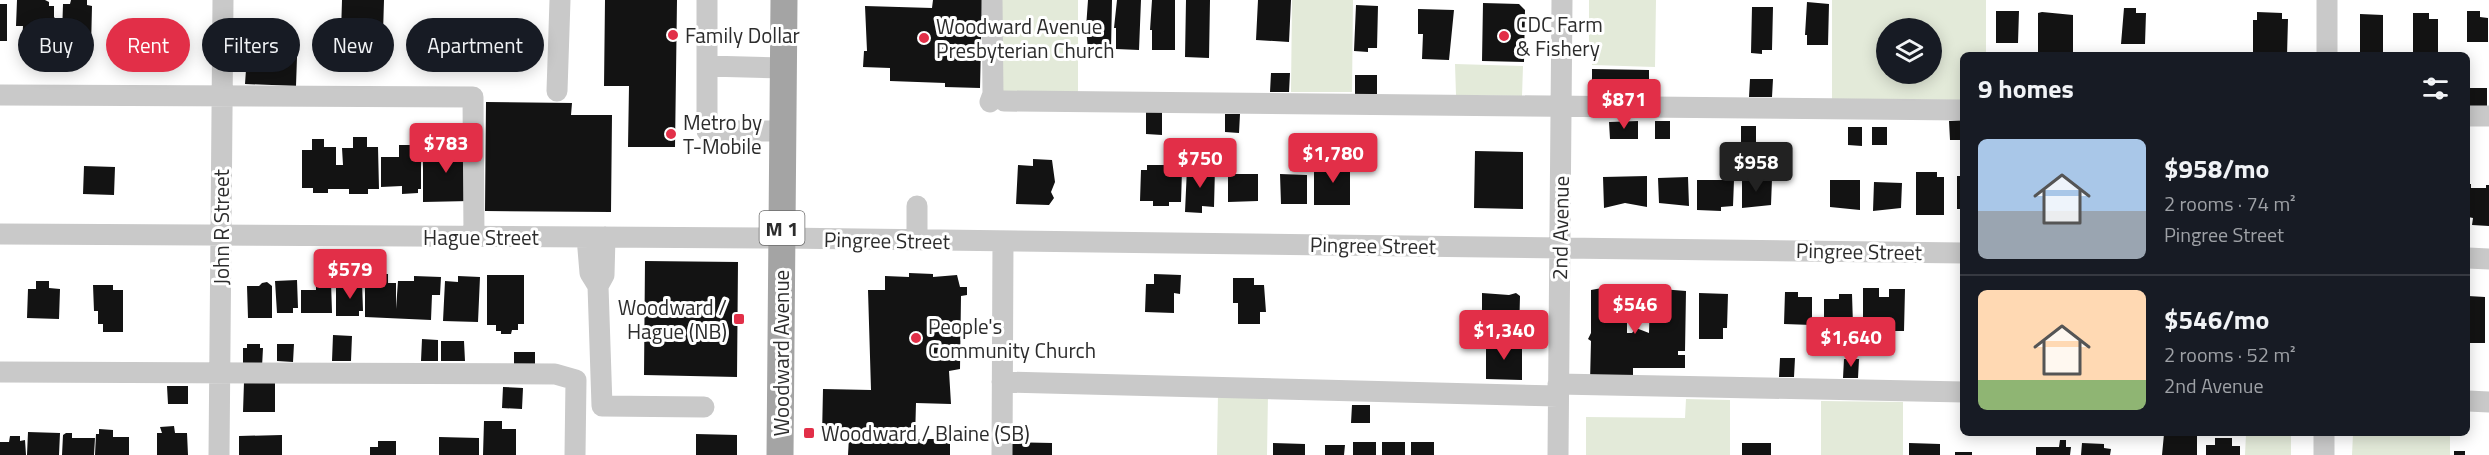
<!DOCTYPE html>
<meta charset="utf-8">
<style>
body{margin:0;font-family:"Titillium Web",sans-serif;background:#20242c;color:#f1f3f6;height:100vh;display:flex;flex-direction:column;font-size:22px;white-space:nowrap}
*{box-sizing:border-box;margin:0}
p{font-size:20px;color:#9ea1a6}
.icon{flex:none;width:33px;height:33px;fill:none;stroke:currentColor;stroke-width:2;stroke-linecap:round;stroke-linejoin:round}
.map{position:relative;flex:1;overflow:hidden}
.drawer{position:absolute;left:1960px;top:52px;width:510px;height:384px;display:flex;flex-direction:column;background:#171b24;border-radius:9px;box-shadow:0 3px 15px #0003}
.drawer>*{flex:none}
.guide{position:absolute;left:18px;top:18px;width:570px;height:54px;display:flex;gap:12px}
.fabs{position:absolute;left:1876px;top:18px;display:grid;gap:12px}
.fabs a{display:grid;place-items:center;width:66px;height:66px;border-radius:50%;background:#171b24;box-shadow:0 3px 15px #0003;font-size:30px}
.price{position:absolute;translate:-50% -51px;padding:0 14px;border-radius:6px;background:#e22f48;color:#fff;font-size:20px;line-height:39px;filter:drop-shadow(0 2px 3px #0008)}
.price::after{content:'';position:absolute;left:50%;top:36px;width:18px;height:14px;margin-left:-9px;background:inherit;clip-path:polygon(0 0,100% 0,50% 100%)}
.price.current{background:#222;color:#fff}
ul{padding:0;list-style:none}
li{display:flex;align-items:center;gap:18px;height:150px;padding:0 18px}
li+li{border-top:2px solid #363941}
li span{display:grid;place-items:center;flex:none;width:168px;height:120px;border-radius:9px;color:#555}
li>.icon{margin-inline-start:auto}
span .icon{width:72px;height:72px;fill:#fffc;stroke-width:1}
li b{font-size:26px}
h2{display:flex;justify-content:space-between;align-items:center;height:72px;padding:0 18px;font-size:26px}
.tag{padding:0 21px;border-radius:27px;background:#171b24;box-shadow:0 3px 15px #0003;font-size:21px;line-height:54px}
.tag.current{background:#e22f48;color:#fff}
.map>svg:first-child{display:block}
</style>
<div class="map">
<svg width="2489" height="455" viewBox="0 0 2489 455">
<rect width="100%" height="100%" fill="#fff"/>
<path fill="#e3ead9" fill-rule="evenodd" d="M1001 0H1078V94H1000Z
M1292 0H1353L1352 92H1291Z
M1589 0H1656L1655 67 1592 65 1593 49 1589 48Z
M1832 0H1986V55L1964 56 1963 100 1832 99ZM1887 28H1932V74H1887Z
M1455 64 1523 66 1522 96 1456 95Z
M1218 393 1268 394 1267 455H1217Z
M1686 399 1730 400V455H1586V417L1685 418Z
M1821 401 1903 402V455H1821Z
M2246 434H2291V455H2245Z
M2353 434H2450V455H2352Z"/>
<path fill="#131313" d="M17 0H45L49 2V6H54V17L59 23V31L54 32V37L51 36V47L44 46 43 56H30V45H22L23 26H16Z
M71 0H87V5L92 6 91 48 71 47V35H62L63 4H70Z
M342 0H384L383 33H341Z
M605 0H677L675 147H628L629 86H604Z
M933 0H982L980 88 945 87V83L890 81V68L863 67 864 51H867L865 6 932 8Z
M1088 0H1112L1111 50 1088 49 1086 28Z
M1117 0H1141L1139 50 1116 49V28H1114Z
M1152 0H1175V50H1152V30H1150Z
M1186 0H1210L1209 58 1185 57Z
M1258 0H1291L1289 42 1256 40Z
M1807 2 1829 4 1828 45H1807V35H1805Z
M1483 3 1519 4 1525 10 1524 62 1482 61Z
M0 4H7V41H0Z
M1356 5 1378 6 1377 48H1368V52L1354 51Z
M1752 7H1773L1772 50H1762V54L1751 53Z
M2124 8H2136V13H2146L2145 44H2121Z
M1418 9 1454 10 1449 60 1422 59 1423 34H1418Z
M1996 11H2019L2018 43H1996Z
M2467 11H2480V17L2488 18V42H2467Z
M2042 12 2073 15V56L2038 55V13Z
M2257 12 2282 13V19H2288L2287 56H2253V20H2257Z
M2413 13H2429V19H2438V55H2413Z
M2360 14 2383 15V56H2360Z
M247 55 297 57 296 86 245 84Z
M1592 69 1649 70V98L1592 97Z
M1271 73H1290L1289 92H1270Z
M1355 75H1377V94H1355Z
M1750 79H1773L1772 97H1749Z
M2468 88H2487V106H2468Z
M486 102 572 103 571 115H612L611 212 485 211Z
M1146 110H1162V135L1146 134Z
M1225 114H1240L1239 133 1225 132Z
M1964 120V140H1950L1949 121Z
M1638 121V139H1610L1609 122Z
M1655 121H1670V139H1655Z
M1741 126H1756V143H1741Z
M1848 127H1862V146L1848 145Z
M1872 127H1887V145H1872Z
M353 137H367V147H378L379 189H368V194H349V189H328V193H313V188H302V150H312V139H324V147H336V165H343L342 148H353Z
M435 141H457V151H469L470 201 423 202V150H436Z
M399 145H417V154L421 153V189H418V193L402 194V186L381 187V157H399Z
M1475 151 1523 152V209L1474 208Z
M1033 159 1052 160 1055 182 1051 192 1054 198 1049 205 1016 204 1018 165 1033 166Z
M1329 160H1350V205H1314V171H1330Z
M1147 165H1176L1177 171H1182L1181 202H1169V206H1153V201H1140L1141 170H1147Z
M84 166 115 167 114 195 83 194Z
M1187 168H1215L1214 207 1202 206V213L1185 212Z
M1916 172H1937V177H1944V215H1916Z
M1228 174H1258V201L1228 202Z
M1280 174 1307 175V204H1281Z
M1647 176V207L1625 203 1604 208 1603 177Z
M1957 176H1964V209H1957Z
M1688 177 1689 206 1659 203 1658 178Z
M1742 179H1772L1771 205 1742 208Z
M1697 180H1734L1733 206 1721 207V211L1697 210Z
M1830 180H1860V210L1830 207Z
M1874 182 1902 183 1901 208 1873 211Z
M2468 184H2471V188H2486V185H2489V226L2472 225 2473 218 2468 217Z
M645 261 738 262 737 377 644 375Z
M909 273 933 274V277L957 275 960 287H967V295L961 296 960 369 949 371 951 404 916 403 915 439H950V455H848L849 437 822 436 823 389 871 390 868 290H885V276L909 277Z
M373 274H388V283H396V309L398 281H414V276L441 277 440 295H432L431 320 365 317V284H373Z
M1154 274 1181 275 1180 294 1174 293V313L1145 312 1146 284H1154Z
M487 275H524V324H518V330H512L511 334H501V331H496V325H487Z
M458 276 480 277 478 322 443 321 445 281 458 282Z
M1233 278H1254V285H1264L1266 312H1260V324H1238V303H1233Z
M297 280 298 308H293V313H277L275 281Z
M36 281H49V288L60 289 59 319 27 318 28 289H36Z
M316 281H331L332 313H301V290H316Z
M267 282 272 286V318H248L247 286H259L262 283Z
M344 282H362L363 311H359V316H336V288H344Z
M93 285H113V290H123V332H103V324H98V311H94Z
M1602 288 1627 290V333H1632L1636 328 1649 333 1650 291 1661 292V289L1686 291 1685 351H1678V355H1685V368H1633V382H1590L1591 341 1588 339 1591 333V290Z
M1863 288H1879V297H1889V289H1905L1904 331H1863Z
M1785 292H1798V297H1812V325L1784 324Z
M1482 293 1509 295 1516 293 1520 296 1519 334H1482Z
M1699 293 1728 294 1727 328H1723V339H1699Z
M1839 294H1852L1853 325 1824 324V299H1839Z
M2468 296 2485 297V343H2468Z
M333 335 352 336 351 361H332Z
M422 339 438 340V361H421Z
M441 341H464L465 361H441Z
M1486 341 1522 342V380L1486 379Z
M247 344H260V348H263L262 367H243V348H247Z
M277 344H294L293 362 277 361Z
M514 352H535V365H514Z
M1780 358H1795L1794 377H1779Z
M1844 359H1859L1858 378H1843Z
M244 382 275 383V412H243Z
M167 386H188V404H168Z
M503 387 523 388 522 409 502 408Z
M1352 405H1370V423H1351Z
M484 421H502V429H516V455H483Z
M174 426 175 433H187L188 455H157V433H162L160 427Z
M99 429 113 430V437H129V455H95L96 434H99Z
M28 432 60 433 59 455H27Z
M66 433H72V438H95L94 455H62L63 435Z
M696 434 737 435V455H696Z
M2164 434H2197V455H2162Z
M282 435V455H239V436Z
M10 436H20V441L25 440 26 455H0V442H9Z
M439 437 479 438V455H439Z
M2215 438H2232V446H2240V455H2206V445H2215Z
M2060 440H2066V447H2071L2070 455H2036V447H2059Z
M378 441H396V455H370V447H378Z
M1009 442 1052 443V455H1008Z
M1353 442H1376V455H1353Z
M1382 442H1405V455H1382Z
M1411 442H1434V455H1411Z
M1273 443 1305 444V455H1273Z
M1742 443H1771V455H1742Z
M1909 443 1940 444V455H1909Z
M2082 443 2104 444V448L2111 449 2110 455H2081Z
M1325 445H1345L1344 455H1325Z
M2454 451H2465V455H2454Z
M1955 452H1972V455H1955Z"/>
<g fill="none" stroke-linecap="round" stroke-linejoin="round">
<path stroke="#c9c9c9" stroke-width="21" d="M707 0V66L784 68
M2327 56V0
M707 66V131H783
M557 91 560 0
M0 95 473 97 474 237
M1004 101 1964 110
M990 102 993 94 992 0
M2468 116H2489
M0 234 782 238 1964 253
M587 237 590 273 598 286 604 275 605 237
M917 240V206
M2468 258 2489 259
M598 286 602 406 704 407
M0 372 555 374 576 380 575 455
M1002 382 1558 396
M1558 384 1964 392
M2468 401 2489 402
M219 455 223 0
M1002 455 1003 241
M1558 455 1562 0
M2324 455V434"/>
<path stroke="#a4a4a4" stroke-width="27" d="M780 455 784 0"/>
</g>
<g fill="#e22f48" stroke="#fff" stroke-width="2">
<circle cx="673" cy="35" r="6"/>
<circle cx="1504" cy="36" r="6"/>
<circle cx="924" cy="38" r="6"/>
<circle cx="671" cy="134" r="6"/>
<rect x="733" y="313" width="12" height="12" rx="3"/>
<circle cx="916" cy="338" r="6"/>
<rect x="803" y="427" width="12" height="12" rx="3"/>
</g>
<g text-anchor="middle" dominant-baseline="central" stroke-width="6" stroke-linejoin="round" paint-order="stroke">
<rect fill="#fff" stroke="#6b6b6b" stroke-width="1.5" x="759.5" y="211" width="45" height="34" rx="4.5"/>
<g font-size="20" font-weight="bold" fill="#2c2c2c">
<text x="782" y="228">M 1</text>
</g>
<g font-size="21" fill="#2c2c2c" stroke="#fff" text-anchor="start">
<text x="1516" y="24">CDC Farm<tspan x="1516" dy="24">&amp; Fishery</tspan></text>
<text x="936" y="26">Woodward Avenue<tspan x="936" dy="24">Presbyterian Church</tspan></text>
<text x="685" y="35">Family Dollar</text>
<text x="683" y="122">Metro by<tspan x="683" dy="24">T-Mobile</tspan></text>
<text x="727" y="307" text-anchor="end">Woodward /<tspan x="727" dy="24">Hague (NB)</tspan></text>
<text x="928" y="326">People's<tspan x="928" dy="24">Community Church</tspan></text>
<text x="821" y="433">Woodward / Blaine (SB)</text>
</g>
<g font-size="21" fill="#2c2c2c" stroke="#fff">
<text transform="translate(221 227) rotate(-90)">John R Street</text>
<text transform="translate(1560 228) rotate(-89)">2nd Avenue</text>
<text x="481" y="237">Hague Street</text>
<text transform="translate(887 240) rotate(1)">Pingree Street</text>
<text transform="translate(1373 245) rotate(1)">Pingree Street</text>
<text transform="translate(1859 251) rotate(1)">Pingree Street</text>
<text transform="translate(781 353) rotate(-90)">Woodward Avenue</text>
</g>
</g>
</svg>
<div class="fabs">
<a><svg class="icon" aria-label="layers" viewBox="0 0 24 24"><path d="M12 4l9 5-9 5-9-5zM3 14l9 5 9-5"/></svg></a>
</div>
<b class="price" style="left:1624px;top:130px">$871</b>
<b class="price" style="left:446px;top:174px">$783</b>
<b class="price" style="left:1333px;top:184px">$1,780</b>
<b class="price" style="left:1200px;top:189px">$750</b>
<b class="price current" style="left:1756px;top:193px">$958</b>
<b class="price" style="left:350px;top:300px">$579</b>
<b class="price" style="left:1635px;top:335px">$546</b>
<b class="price" style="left:1504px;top:361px">$1,340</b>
<b class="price" style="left:1851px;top:368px">$1,640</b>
<div class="guide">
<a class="tag">Buy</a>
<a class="tag current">Rent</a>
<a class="tag">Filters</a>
<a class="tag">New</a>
<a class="tag">Apartment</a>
</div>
<section class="drawer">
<h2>9 homes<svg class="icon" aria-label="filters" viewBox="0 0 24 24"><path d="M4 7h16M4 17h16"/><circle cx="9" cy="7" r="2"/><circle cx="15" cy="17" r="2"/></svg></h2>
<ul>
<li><span style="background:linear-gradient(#a9c7e8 60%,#9aa5b1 0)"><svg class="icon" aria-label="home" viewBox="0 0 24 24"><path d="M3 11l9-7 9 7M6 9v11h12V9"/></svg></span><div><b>$958/mo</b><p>2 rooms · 74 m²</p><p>Pingree Street</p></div></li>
<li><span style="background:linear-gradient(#ffd9b3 75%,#8fb573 0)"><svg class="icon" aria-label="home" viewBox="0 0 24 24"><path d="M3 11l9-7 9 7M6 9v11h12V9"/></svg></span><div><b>$546/mo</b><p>2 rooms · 52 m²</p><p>2nd Avenue</p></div></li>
</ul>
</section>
</div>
